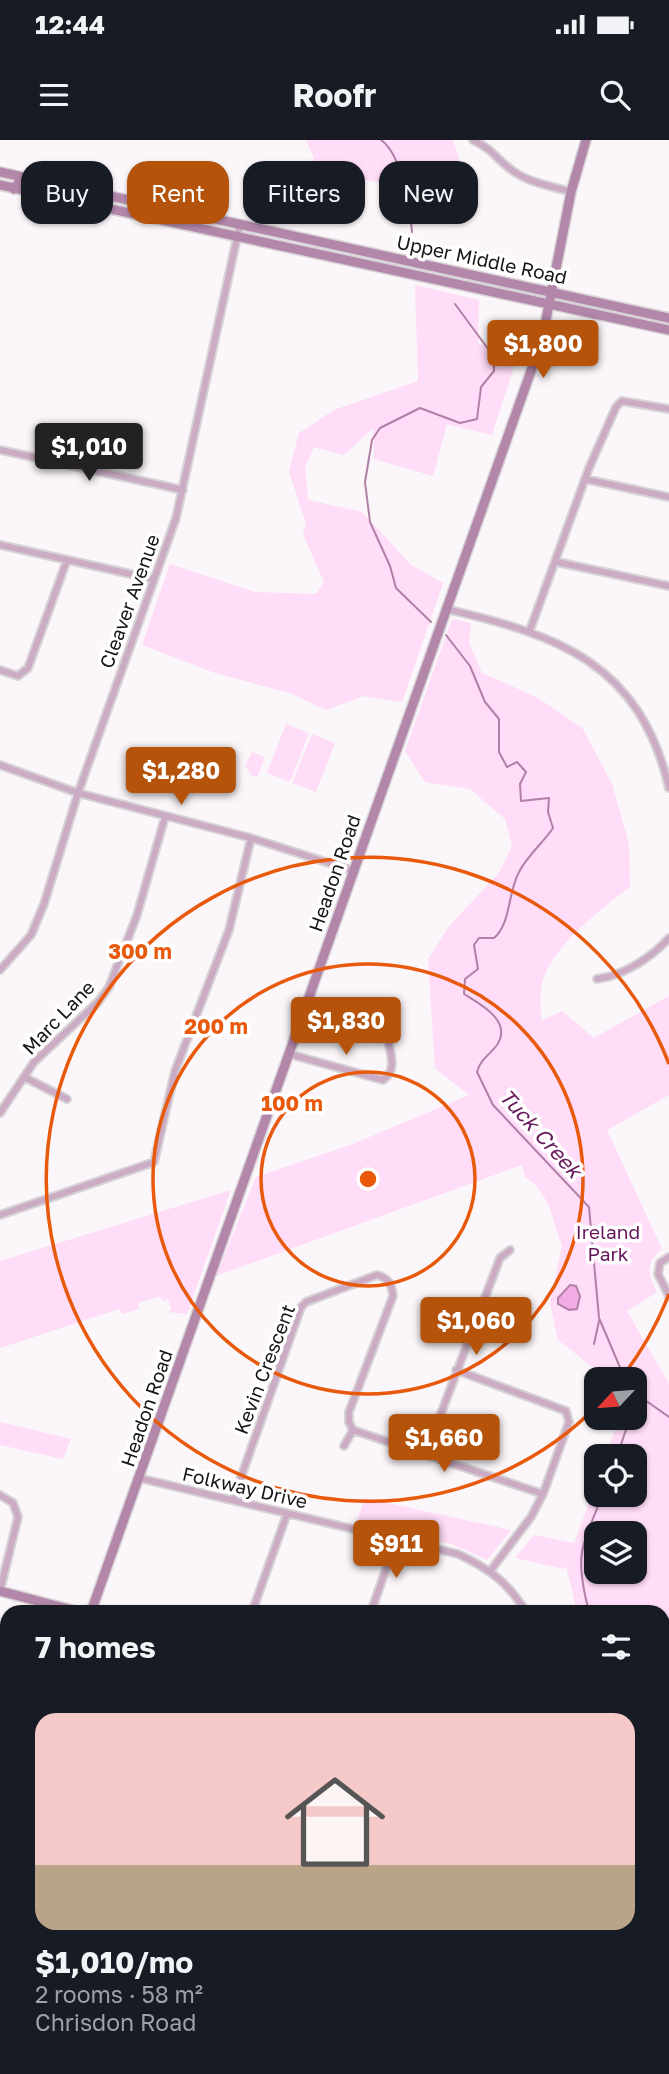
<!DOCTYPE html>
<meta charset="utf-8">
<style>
body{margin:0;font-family:"Golos Text",sans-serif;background:#20242c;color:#f1f3f6;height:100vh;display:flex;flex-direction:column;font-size:26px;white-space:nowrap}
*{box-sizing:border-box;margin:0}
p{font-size:23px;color:#9ea1a6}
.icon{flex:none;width:38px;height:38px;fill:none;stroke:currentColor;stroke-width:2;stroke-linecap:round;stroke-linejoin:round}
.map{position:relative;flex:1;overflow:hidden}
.details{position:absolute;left:0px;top:1465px;width:670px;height:471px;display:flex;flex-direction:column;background:#171b24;border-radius:21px 21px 0 0;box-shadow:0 2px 5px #0004}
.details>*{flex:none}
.banner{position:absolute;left:21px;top:21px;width:628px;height:63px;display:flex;gap:14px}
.needle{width:46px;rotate:244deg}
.controls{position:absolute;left:584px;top:1227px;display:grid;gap:14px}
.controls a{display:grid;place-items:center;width:63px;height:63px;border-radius:14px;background:#171b24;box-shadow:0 2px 5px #0004;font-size:35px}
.price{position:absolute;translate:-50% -60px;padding:0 16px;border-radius:7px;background:#b45309;color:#fff;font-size:23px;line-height:46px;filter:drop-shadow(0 2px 4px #0008)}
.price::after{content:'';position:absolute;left:50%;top:42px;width:21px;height:16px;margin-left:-10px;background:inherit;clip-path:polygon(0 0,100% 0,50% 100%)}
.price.on{background:#222;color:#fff}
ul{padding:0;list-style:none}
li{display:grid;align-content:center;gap:14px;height:371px;padding:0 35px}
li span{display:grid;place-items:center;height:217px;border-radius:21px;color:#555}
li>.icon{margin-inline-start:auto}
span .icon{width:126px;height:126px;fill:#fffc;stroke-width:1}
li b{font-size:30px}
h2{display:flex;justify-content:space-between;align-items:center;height:84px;padding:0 35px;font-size:30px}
.tag{padding:0 24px;border-radius:21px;background:#171b24;box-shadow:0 2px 5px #0004;font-size:24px;line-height:63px}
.tag.on{background:#b45309;color:#fff}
.status{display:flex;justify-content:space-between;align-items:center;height:49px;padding:0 35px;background:#171b24;direction:ltr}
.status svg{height:19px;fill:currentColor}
header{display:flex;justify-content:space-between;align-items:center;height:91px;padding:0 35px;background:#171b24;font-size:32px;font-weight:700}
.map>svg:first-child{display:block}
</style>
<div class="status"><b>12:44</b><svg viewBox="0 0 49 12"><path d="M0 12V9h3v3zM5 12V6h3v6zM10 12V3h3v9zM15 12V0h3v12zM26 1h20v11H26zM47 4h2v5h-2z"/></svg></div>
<header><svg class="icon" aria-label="menu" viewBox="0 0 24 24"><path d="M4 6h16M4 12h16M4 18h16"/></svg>Roofr<svg class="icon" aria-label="search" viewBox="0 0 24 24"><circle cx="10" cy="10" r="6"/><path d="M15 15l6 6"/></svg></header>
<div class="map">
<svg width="669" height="1934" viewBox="0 0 669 1934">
<rect width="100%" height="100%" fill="#fbf6f9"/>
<path fill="#ffdcf7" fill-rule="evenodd" d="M306 0H453L473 61 311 29 314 18Z
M415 145 479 160 478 203 516 220 492 295 447 284 433 336 374 319 373 288 344 315 314 307 305 327 308 360 362 372 411 425 443 443 402 562 364 556 326 570 290 553 215 533 142 505 170 424 255 452 316 454 324 442 303 394 306 384 289 331 299 293 334 270 418 241Z
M452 479 471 483 469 503 482 533 538 558 583 589 612 644 629 704 630 747C600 770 547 809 541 848 540 859 541 871 541 881L562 871 594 898 669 856V955L607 990 662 1109C645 1122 648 1134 657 1152L627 1171 669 1244V1814L663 1802V1472H577L566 1425 564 1429 515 1418 534 1395 574 1403 597 1341V1354H635V1316H606L619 1278H635V1239H608L558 1200 550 1163 562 1106 548 1063 536 1045 525 1037 522 1025 216 1136 256 1037 353 1004 469 955 435 928 428 819 450 785 499 733 512 706 505 679 470 649 425 642 405 611ZM597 1393H635V1432H597Z
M286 584 309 593 290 642 267 633Z
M312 594 335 603 316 652 292 643Z
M252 612 265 617 257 637 252 636 245 626Z
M231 1050 187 1174 168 1172 172 1170 168 1159 163 1161 160 1156 138 1163 139 1169 122 1174 119 1169 0 1208V1121Z
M0 1282 71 1299 63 1319 0 1305Z
M365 1358 511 1390 487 1420 452 1404 357 1381Z"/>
<path fill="#f1ade3" stroke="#b080a6" stroke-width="2" d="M570 1145 576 1146 580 1156 577 1169 569 1170 558 1164V1158Z"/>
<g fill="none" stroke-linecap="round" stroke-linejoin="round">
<path stroke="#b080a6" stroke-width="2" d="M381 0C402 15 410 67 412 92
M431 482 396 448 390 426 370 382 365 342 372 300 380 288 420 268 460 283 477 279 481 247 494 231V217L455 164
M446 495 470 526 485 562 499 579V612L507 627 517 622 526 632 520 644 521 661 549 658 548 672 553 688C543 703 527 716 519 732 508 751 511 784 494 798H479L474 805 478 829 465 839 464 854C480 864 513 881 497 905 489 916 481 918 477 932L493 965 589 1067 599 1178 625 1239
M594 1204 599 1181
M635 1253 669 1277
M617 1316 630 1278
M589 1472C574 1413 581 1409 603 1354
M663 1754 669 1777"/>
<defs>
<path id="street" d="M473 0C494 10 496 19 513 31 530 43 551 46 571 52
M0 310 183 350
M585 339 669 357
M0 405 153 439
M557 422 669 446
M446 469C558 495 640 523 669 648
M530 490 589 328 616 267 622 261 669 269
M0 530 18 536 28 528 67 420
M0 625 78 653 251 698 354 731
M0 830 31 795 44 764 78 653 176 378 240 84
M597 839C623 836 652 817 669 798
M289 914 383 940C397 931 391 915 388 900
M26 938 67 959
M0 973 34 922 98 862 109 847 137 775 165 677
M0 1075 154 1022 175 931 229 790 251 698
M669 1117 660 1123 658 1134 669 1156
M456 1230 566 1271 569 1282 543 1354 531 1377 491 1430
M353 1290 543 1354
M344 1306 353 1290
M426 1313 500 1118 510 1110
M139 1338 458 1414C488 1428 509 1443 526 1472
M0 1355 13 1363 18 1377 0 1451
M233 1360 301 1167 306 1162 377 1135C388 1138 392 1144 393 1156L349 1272V1282L353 1290
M252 1472 287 1374
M371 1472 396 1400
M0 1615 7 1617
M663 1863 669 1860
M663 1897 669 1908
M22 1934 24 1928
M114 1934 116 1928"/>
<path id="secondary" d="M0 32 669 178
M0 45 669 190
M14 49 19 42 38 46 46 43
M0 1451 80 1472
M91 1472 542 200 571 52 586 0
M0 1730 7 1710"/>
</defs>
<use href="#street" stroke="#d7d2d5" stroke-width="10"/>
<use href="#secondary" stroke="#d7d2d5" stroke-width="12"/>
<use href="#street" stroke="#cbacc4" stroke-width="6"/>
<use href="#secondary" stroke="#b387aa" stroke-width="9"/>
</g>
<g fill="none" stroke="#e8590c" stroke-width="3.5">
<circle cx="368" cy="1039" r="107"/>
<circle cx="368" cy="1039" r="215"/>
<path d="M669 1154A322 322 0 0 1 622 1237M596 1267A322 322 0 1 1 669 924"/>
</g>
<g text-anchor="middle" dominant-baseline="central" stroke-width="7" stroke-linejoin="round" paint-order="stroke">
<g font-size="19" fill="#171617" stroke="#fff">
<text transform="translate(482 119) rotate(12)">Upper Middle Road</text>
<text transform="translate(129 461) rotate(-70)">Cleaver Avenue</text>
<text transform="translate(334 733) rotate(-71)">Headon Road</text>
<text transform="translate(58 877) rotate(-46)">Marc Lane</text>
<text transform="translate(264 1229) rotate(-69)">Kevin Crescent</text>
<text transform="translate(146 1268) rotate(-71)">Headon Road</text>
<text transform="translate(245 1347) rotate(13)">Folkway Drive</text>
</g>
<g font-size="19" fill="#64165a" stroke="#fff">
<text x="608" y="1091">Ireland<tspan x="608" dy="22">Park</tspan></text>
</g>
<g font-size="21" font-style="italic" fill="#681a5d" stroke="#fff">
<text transform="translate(541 993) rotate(48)">Tuck Creek</text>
</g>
</g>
<circle cx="368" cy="1039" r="10" fill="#e8590c" stroke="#fff" stroke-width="3.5"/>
<g font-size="21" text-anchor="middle" font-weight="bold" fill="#e8590c" stroke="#fff" stroke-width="7" stroke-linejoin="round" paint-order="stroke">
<text x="140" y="819">300 m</text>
<text x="216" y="894">200 m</text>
<text x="292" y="971">100 m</text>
</g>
</svg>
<div class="controls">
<a><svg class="needle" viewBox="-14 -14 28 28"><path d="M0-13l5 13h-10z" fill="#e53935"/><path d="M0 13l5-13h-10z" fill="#9ea1a6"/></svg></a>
<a><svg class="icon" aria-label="locate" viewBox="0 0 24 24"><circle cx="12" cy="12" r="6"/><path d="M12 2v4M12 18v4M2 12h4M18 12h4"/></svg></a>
<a><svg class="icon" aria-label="layers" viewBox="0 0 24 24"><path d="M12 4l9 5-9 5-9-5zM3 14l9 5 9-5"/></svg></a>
</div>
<b class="price" style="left:543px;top:240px">$1,800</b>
<b class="price on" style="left:89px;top:343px">$1,010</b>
<b class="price" style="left:181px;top:667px">$1,280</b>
<b class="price" style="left:346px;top:917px">$1,830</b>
<b class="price" style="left:476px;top:1217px">$1,060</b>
<b class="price" style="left:444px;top:1334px">$1,660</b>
<b class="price" style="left:396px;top:1440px">$911</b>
<div class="banner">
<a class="tag">Buy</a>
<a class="tag on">Rent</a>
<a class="tag">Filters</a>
<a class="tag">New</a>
</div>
<section class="details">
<h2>7 homes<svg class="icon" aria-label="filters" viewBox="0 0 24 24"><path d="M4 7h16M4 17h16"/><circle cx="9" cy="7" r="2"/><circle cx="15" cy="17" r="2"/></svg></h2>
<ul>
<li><span style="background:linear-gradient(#f6c9c9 70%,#b9a48a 0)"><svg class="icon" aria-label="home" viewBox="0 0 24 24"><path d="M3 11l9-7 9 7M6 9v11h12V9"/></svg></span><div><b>$1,010/mo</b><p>2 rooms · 58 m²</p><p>Chrisdon Road</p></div></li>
</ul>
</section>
</div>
